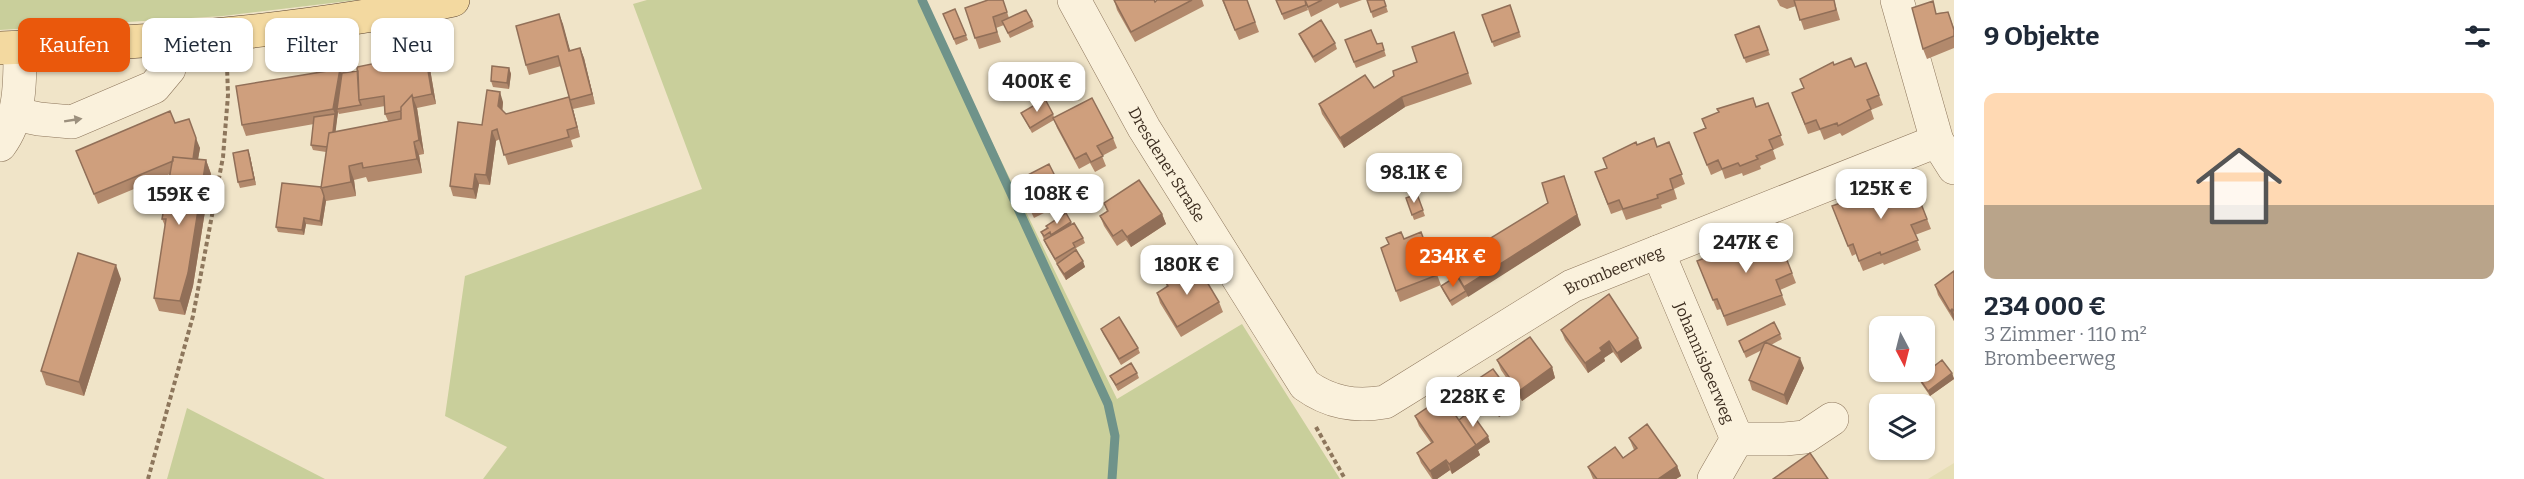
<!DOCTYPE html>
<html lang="de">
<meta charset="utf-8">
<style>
body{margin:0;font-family:Bitter,serif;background:#f2f2f3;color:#1f2937;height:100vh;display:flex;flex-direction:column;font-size:22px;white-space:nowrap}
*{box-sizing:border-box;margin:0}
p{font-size:20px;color:#747a83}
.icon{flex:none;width:33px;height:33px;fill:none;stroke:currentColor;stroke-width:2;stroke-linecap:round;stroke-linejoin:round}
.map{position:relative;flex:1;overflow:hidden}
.side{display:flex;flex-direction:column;background:#fff;width:570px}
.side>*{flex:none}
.hud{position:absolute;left:18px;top:18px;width:570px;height:54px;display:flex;gap:12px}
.needle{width:39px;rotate:173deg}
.fabs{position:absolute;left:1869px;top:316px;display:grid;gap:12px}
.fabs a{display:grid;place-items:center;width:66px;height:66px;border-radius:12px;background:#fff;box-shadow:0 2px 4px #0004;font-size:30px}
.price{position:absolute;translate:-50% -51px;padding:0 14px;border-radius:12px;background:#fff;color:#222;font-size:20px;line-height:39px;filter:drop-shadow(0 2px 3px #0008)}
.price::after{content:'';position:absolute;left:50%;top:36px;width:18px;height:14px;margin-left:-9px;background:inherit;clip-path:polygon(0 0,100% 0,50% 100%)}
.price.on{background:#ea580c;color:#fff}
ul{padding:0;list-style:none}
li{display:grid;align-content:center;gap:12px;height:318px;padding:0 30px}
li+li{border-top:2px solid #e0e1e3}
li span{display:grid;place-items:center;height:186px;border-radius:12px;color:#555}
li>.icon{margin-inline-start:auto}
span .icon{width:108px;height:108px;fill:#fffc;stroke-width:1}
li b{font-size:26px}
h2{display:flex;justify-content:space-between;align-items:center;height:72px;padding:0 30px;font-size:26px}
.pill{padding:0 21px;border-radius:12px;background:#fff;box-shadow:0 2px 4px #0004;font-size:21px;line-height:54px}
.pill.on{background:#ea580c;color:#fff}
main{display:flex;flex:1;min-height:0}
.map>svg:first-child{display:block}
</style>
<main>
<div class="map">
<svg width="1954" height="479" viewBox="0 0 1954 479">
<rect width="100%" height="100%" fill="#f0e4c8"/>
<path fill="#e6deb5" d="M1954 463V479H1928Z"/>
<path fill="#c9cf9b" d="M0 0H357L223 16 0 30Z
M647 0H923L1117 399 1242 324 1340 479H483L507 447 445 416 465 276 702 189 633 4Z
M187 408 325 479H167Z"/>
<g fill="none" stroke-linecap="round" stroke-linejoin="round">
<path stroke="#6f938a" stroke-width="9" d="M922 0 1108 404 1115 436 1112 479"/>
<defs>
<g id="minor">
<path id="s1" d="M1074 0 1144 128 1305 385C1330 403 1355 407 1385 402L1572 286 1937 141"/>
<path d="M1897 0 1937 141 1954 168"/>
<path d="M15 114 39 119 72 122 154 87 169 69 167 40"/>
<path d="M0 145C21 117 20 81 20 48"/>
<path id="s2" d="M1658 252 1737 439"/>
<path d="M1714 479 1737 439H1785L1805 437 1832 419"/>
</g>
<path id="major" d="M0 48C152 43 304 31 453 0"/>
</defs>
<use href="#minor" stroke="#8d765c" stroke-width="34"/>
<use href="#major" stroke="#5b4430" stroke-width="34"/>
<path stroke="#8d765c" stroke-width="4" stroke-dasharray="4.5 3" stroke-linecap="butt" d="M1316 427 1345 479
M148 479 193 316 223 157 228 95 227 66"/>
<use href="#minor" stroke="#faf1dc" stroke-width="33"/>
<use href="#major" stroke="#f3d9a0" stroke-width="33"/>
</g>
<path fill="#b2896c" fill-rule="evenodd" d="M1003 0 1009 18 1032 21 1034 27 1010 38 1004 25 996 28 1001 42 979 49 965 8Z
M1114 0 1155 2 1157 0H1202L1204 6 1135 42 1117 10Z
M1222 0H1247L1259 32 1239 40Z
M1276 0H1362L1340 8 1338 3 1311 17 1305 1 1308 10 1284 20Z
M1367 0H1384L1388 12 1373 18Z
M1777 0H1834L1840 20 1804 30 1796 6 1787 9 1780 6Z
M1510 5 1521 37 1494 47 1482 15Z
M955 9 968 40 956 45 943 14Z
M1948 12 1954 28V48L1927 59 1923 49 1937 13Z
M559 14 570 51 580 48 584 58 595 104 573 109 580 137 571 140 573 147 508 165 500 139 496 141 490 185 479 184 476 199 453 196 450 186 482 125 503 102 502 110 506 114 569 98 561 66 529 75 526 65Z
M1759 26 1770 55 1746 63 1735 35Z
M1454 32 1472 84 1405 107 1344 148 1322 114 1319 104 1374 88 1417 62Z
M1299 34 1335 43 1337 49 1315 63 1301 39Z
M1345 40 1377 44 1382 43 1386 56 1356 68Z
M429 63 436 104 417 108 424 154 419 155 422 173 368 182 366 177 354 180 356 196 326 201 322 226 306 224 304 235 278 232 276 227 321 187 326 152 313 150 311 145 314 124 246 136 242 125 340 69 342 73ZM385 106V114L388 121 335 132 338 112 339 114Z
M1866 63 1883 105 1871 110 1874 119 1842 136 1840 133 1824 140 1820 130 1808 134 1796 103 1804 88 1834 65 1855 67Z
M509 68 511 74 509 89 493 87 491 81Z
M1768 103 1784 145 1773 150 1776 159 1760 166 1761 169 1743 176 1742 173 1725 179 1722 170 1711 175 1694 133 1705 128 1702 119 1756 107Z
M1021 113 1053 114 1054 117 1113 138 1117 148 1102 156 1106 166 1095 172 1090 163 1079 169 1057 128 1054 120 1032 133Z
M175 123 200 148 198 159 206 160 211 174 193 286 185 315 159 311 154 298 165 226 162 219 170 174 98 204 76 151Z
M1669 142 1685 184 1674 189 1677 199 1661 205 1662 208 1626 220 1622 210 1611 214 1595 172 1606 168 1637 145 1657 147Z
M248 150 250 156 256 185 240 188 238 182Z
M1911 178 1931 229 1915 235 1921 250 1884 265 1883 263 1863 271 1856 254 1852 256 1836 217 1848 206 1868 196Z
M1016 181 1058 182 1060 187 1042 197 1048 211 1034 218Z
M1417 194 1425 216 1414 220 1406 198Z
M1104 203 1162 214 1166 224 1131 247 1126 240 1117 246 1104 226 1100 216 1107 212Z
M1072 224 1083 238 1085 243 1076 248 1085 267 1066 280 1059 269 1057 264 1046 245 1041 232 1047 228 1046 226Z
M1581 225 1452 306 1443 291 1441 286 1456 276 1450 263Z
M1421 232 1441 285 1400 302 1396 291 1389 245 1386 238 1404 239Z
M1776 232 1796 283 1780 290 1786 305 1727 326 1721 309 1717 310 1697 261 1713 260 1732 250Z
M1954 271V321L1938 295 1935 285Z
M1182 277 1219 302 1223 312 1181 337 1160 303 1157 293 1167 287 1164 279Z
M121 279 84 396 46 385 41 371Z
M1101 329 1138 348 1140 353 1121 365 1103 334Z
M1561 330 1642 348 1621 363 1613 352 1604 358 1605 361 1588 373 1565 340Z
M1780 334 1782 339 1771 345 1804 368 1787 405 1752 390 1749 380 1762 350 1746 358 1739 341Z
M1497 360 1552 367 1555 378 1522 401 1501 370Z
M1137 373 1139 378 1118 391 1110 376Z
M1952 373 1954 379 1930 396 1921 383 1919 378Z
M1475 381 1515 399 1517 405 1499 417 1477 387Z
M1415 416 1459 420 1490 442 1478 450 1480 455 1452 474 1450 470 1437 479H1432L1421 463 1417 453 1431 443 1419 426Z
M1629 438 1677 466 1681 476 1676 479H1593L1588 467 1623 458 1634 450Z"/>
<path fill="#916f58" d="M559 14 563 24 573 61 569 51Z
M580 48 584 58 595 104 592 94Z
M425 53 429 63 436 104 432 94Z
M509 68 511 74 509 89 507 83Z
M340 69 344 79 337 109 338 112 333 153 331 147 335 114 333 109Z
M500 92 503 102 502 116 498 106Z
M412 95 417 108 424 154 419 140Z
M569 97 573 109 580 137 577 127Z
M1402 97 1405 107 1344 148 1340 138Z
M492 131 496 141 490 185 486 175Z
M196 138 200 148 196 171 192 161Z
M414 142 419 155 422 173 417 159Z
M248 150 250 156 256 185 254 179Z
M206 160 211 174 193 286 185 315 180 301Z
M349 166 354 180 356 196 351 182Z
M475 174 479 184 476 199 473 189Z
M1564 176 1581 225 1468 297 1464 287 1577 215Z
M324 196 326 201 322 226 320 221Z
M1162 214 1166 224 1131 247 1127 237Z
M304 218 306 224 304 235 302 230Z
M1071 222 1073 228 1053 240 1051 235Z
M1083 261 1085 267 1066 280 1064 274Z
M116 265 121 279 84 396 79 382Z
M1952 309 1954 314V321L1950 311Z
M1638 338 1642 348 1621 363 1617 353Z
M1609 341 1613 352 1604 358 1605 361 1588 373 1585 363 1600 348Z
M1800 358 1804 368 1787 405 1784 395Z
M1552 367 1555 378 1522 401 1519 391Z
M1952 373 1954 379 1930 396 1928 391Z
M1515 399 1517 405 1499 417 1497 412Z
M1488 436 1490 442 1478 450 1480 455 1452 474 1449 464Z
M1446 460 1450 470 1437 479H1433L1430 471Z
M1677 466 1681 476 1676 479H1658Z"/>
<path fill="#cf9f7d" stroke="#916f58" stroke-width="1.5" d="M988 0H1003L1007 12 993 17 997 32 975 38 965 8Z
M1114 0H1154L1155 2 1157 0H1192L1131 32Z
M1223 0H1247L1255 22 1235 30Z
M1276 0H1305L1306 5 1282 14Z
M1305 0H1322L1308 7Z
M1367 0H1384L1386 6 1371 12Z
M1794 0H1834L1836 10 1800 20Z
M1933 1 1936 14 1948 12 1954 30V36L1923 49 1912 8Z
M1510 5 1519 32 1492 42 1482 15Z
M955 9 966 35 954 39 943 14Z
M1026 10 1032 21 1008 33 1002 21Z
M559 14 569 51 580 48 592 94 570 100 558 56 526 65 516 26Z
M1321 20 1335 43 1313 57 1299 34Z
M1759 26 1768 50 1744 58 1735 35Z
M1371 30 1377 44 1382 43 1384 50 1354 62 1345 40Z
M1454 32 1468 73 1402 97 1340 138 1319 104 1365 75 1374 88 1394 76 1393 71 1417 62 1412 47Z
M425 53 432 94 413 98 412 95 401 107V111L385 114 384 96 359 100 357 67Z
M1851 58 1855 67 1866 63 1879 95 1867 100 1871 109 1838 126 1837 123 1820 129 1816 120 1805 124 1792 93 1804 88 1800 79 1833 62 1834 65Z
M492 66 509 68 507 83 491 81Z
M340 69 333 109 242 125 236 86Z
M358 71 359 100 361 105 337 109 342 73Z
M487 90 500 92 498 106 506 114 569 97 577 127 567 130 569 137 504 155 497 129 492 131 486 175 475 174 473 189 450 186 458 122 482 125Z
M412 95 419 140 414 142 417 159 363 168 362 163 349 166 351 182 321 188 329 133 401 119V107Z
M1092 98 1113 138 1097 146 1103 156 1091 162 1086 153 1075 159 1053 118Z
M1753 98 1756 107 1768 103 1781 135 1769 140 1773 149 1756 156 1758 159 1740 166 1738 163 1722 169 1718 160 1707 165 1694 133 1706 128 1702 119 1719 112 1717 109Z
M1045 99 1053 114 1030 128 1021 113Z
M170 111 175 123 189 119 196 138 193 159 173 157V161L94 194 76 151Z
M335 114 333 132 329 133 327 147 311 145 314 117Z
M1654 138 1657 147 1669 142 1682 174 1670 179 1673 189 1657 195 1658 198 1623 209 1619 200 1608 204 1595 172 1607 168 1603 158 1636 142 1637 145Z
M248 150 254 179 238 182 233 153Z
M173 157 206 160 188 273 180 301 154 298 166 219H162Z
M1049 164 1058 182 1040 192 1046 205 1032 212 1016 181Z
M1564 176 1577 215 1464 287 1450 263 1548 203 1542 183Z
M1911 178 1927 219 1911 225 1918 240 1881 255 1880 252 1859 261 1853 244 1848 246 1832 206 1843 202 1848 206 1855 198 1866 193 1868 196Z
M1139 180 1162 214 1127 237 1122 230 1113 236 1100 216 1108 211 1104 203Z
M282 183 321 187 324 196 320 221 304 218 302 230 276 227Z
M1417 194 1423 210 1412 215 1406 198Z
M1066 213 1071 222 1051 235 1050 232 1044 236 1041 232 1048 228 1046 226Z
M1074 223 1083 238 1073 243 1075 247 1055 259 1044 240Z
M1401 232 1404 239 1421 232 1437 275 1396 291 1381 248 1389 244 1386 238Z
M1776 232 1792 273 1776 280 1782 295 1724 316 1717 299 1713 300 1697 261 1707 257 1713 260 1719 252 1731 247 1732 250Z
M1076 250 1083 261 1064 274 1057 264Z
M78 253 116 265 79 382 41 371Z
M1198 267 1219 302 1177 327 1157 293 1168 286 1164 279 1179 270 1182 277Z
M1954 271V311L1952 309 1950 311 1935 285Z
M1457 276 1466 291 1450 301 1441 286Z
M1609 294 1638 338 1617 353 1609 341 1600 348 1602 351 1585 363 1561 330Z
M1119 317 1138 348 1119 359 1101 329Z
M1774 322 1780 334 1744 352 1739 341Z
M1530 337 1552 367 1519 391 1497 360Z
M1765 342 1800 358 1784 395 1749 380Z
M1942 360 1952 373 1928 391 1919 378Z
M1131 363 1137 373 1116 385 1110 376Z
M1493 369 1515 399 1497 412 1475 381Z
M1443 397 1476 445 1449 464 1446 460 1430 471 1417 453 1433 442 1415 416Z
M1470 411 1488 436 1476 445 1459 420Z
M1647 424 1677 466 1658 479H1597L1588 467 1615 447 1623 458 1637 448 1629 438Z
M1810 453 1828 479H1773Z"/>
<defs><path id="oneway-solid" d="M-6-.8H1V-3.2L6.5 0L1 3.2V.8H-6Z" transform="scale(1.5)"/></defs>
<use fill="#9c907e" href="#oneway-solid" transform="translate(73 120) rotate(-9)"/>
<g text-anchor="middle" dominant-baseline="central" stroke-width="5" stroke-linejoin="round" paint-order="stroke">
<g font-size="16" fill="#3d2e20" stroke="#f7eed8">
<text stroke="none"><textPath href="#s1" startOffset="189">Dresdener Straße</textPath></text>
<text stroke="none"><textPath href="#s1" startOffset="798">Brombeerweg</textPath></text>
<text stroke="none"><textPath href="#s2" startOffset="120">Johannisbeerweg</textPath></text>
</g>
</g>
</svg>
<div class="fabs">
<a><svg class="needle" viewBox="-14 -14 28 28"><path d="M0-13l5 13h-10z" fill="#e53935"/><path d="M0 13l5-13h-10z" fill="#747a83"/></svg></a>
<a><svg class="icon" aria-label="layers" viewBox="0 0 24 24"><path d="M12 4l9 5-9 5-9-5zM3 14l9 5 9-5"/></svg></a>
</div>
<b class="price" style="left:1037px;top:113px">400K €</b>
<b class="price" style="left:1414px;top:204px">98.1K €</b>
<b class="price" style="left:1881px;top:220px">125K €</b>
<b class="price" style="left:1057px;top:225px">108K €</b>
<b class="price" style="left:179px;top:226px">159K €</b>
<b class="price" style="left:1746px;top:274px">247K €</b>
<b class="price on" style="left:1453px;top:288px">234K €</b>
<b class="price" style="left:1187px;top:296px">180K €</b>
<b class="price" style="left:1473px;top:428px">228K €</b>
<div class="hud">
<a class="pill on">Kaufen</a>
<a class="pill">Mieten</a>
<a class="pill">Filter</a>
<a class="pill">Neu</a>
</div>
</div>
<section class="side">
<h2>9 Objekte<svg class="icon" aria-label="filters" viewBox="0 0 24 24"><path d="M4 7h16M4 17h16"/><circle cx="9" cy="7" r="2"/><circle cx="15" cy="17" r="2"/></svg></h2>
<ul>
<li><span style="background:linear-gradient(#ffd9b3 60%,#b9a48a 0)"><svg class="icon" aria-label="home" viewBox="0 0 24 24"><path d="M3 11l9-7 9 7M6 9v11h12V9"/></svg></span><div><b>234 000 €</b><p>3 Zimmer · 110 m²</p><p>Brombeerweg</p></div></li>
</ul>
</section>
</main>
